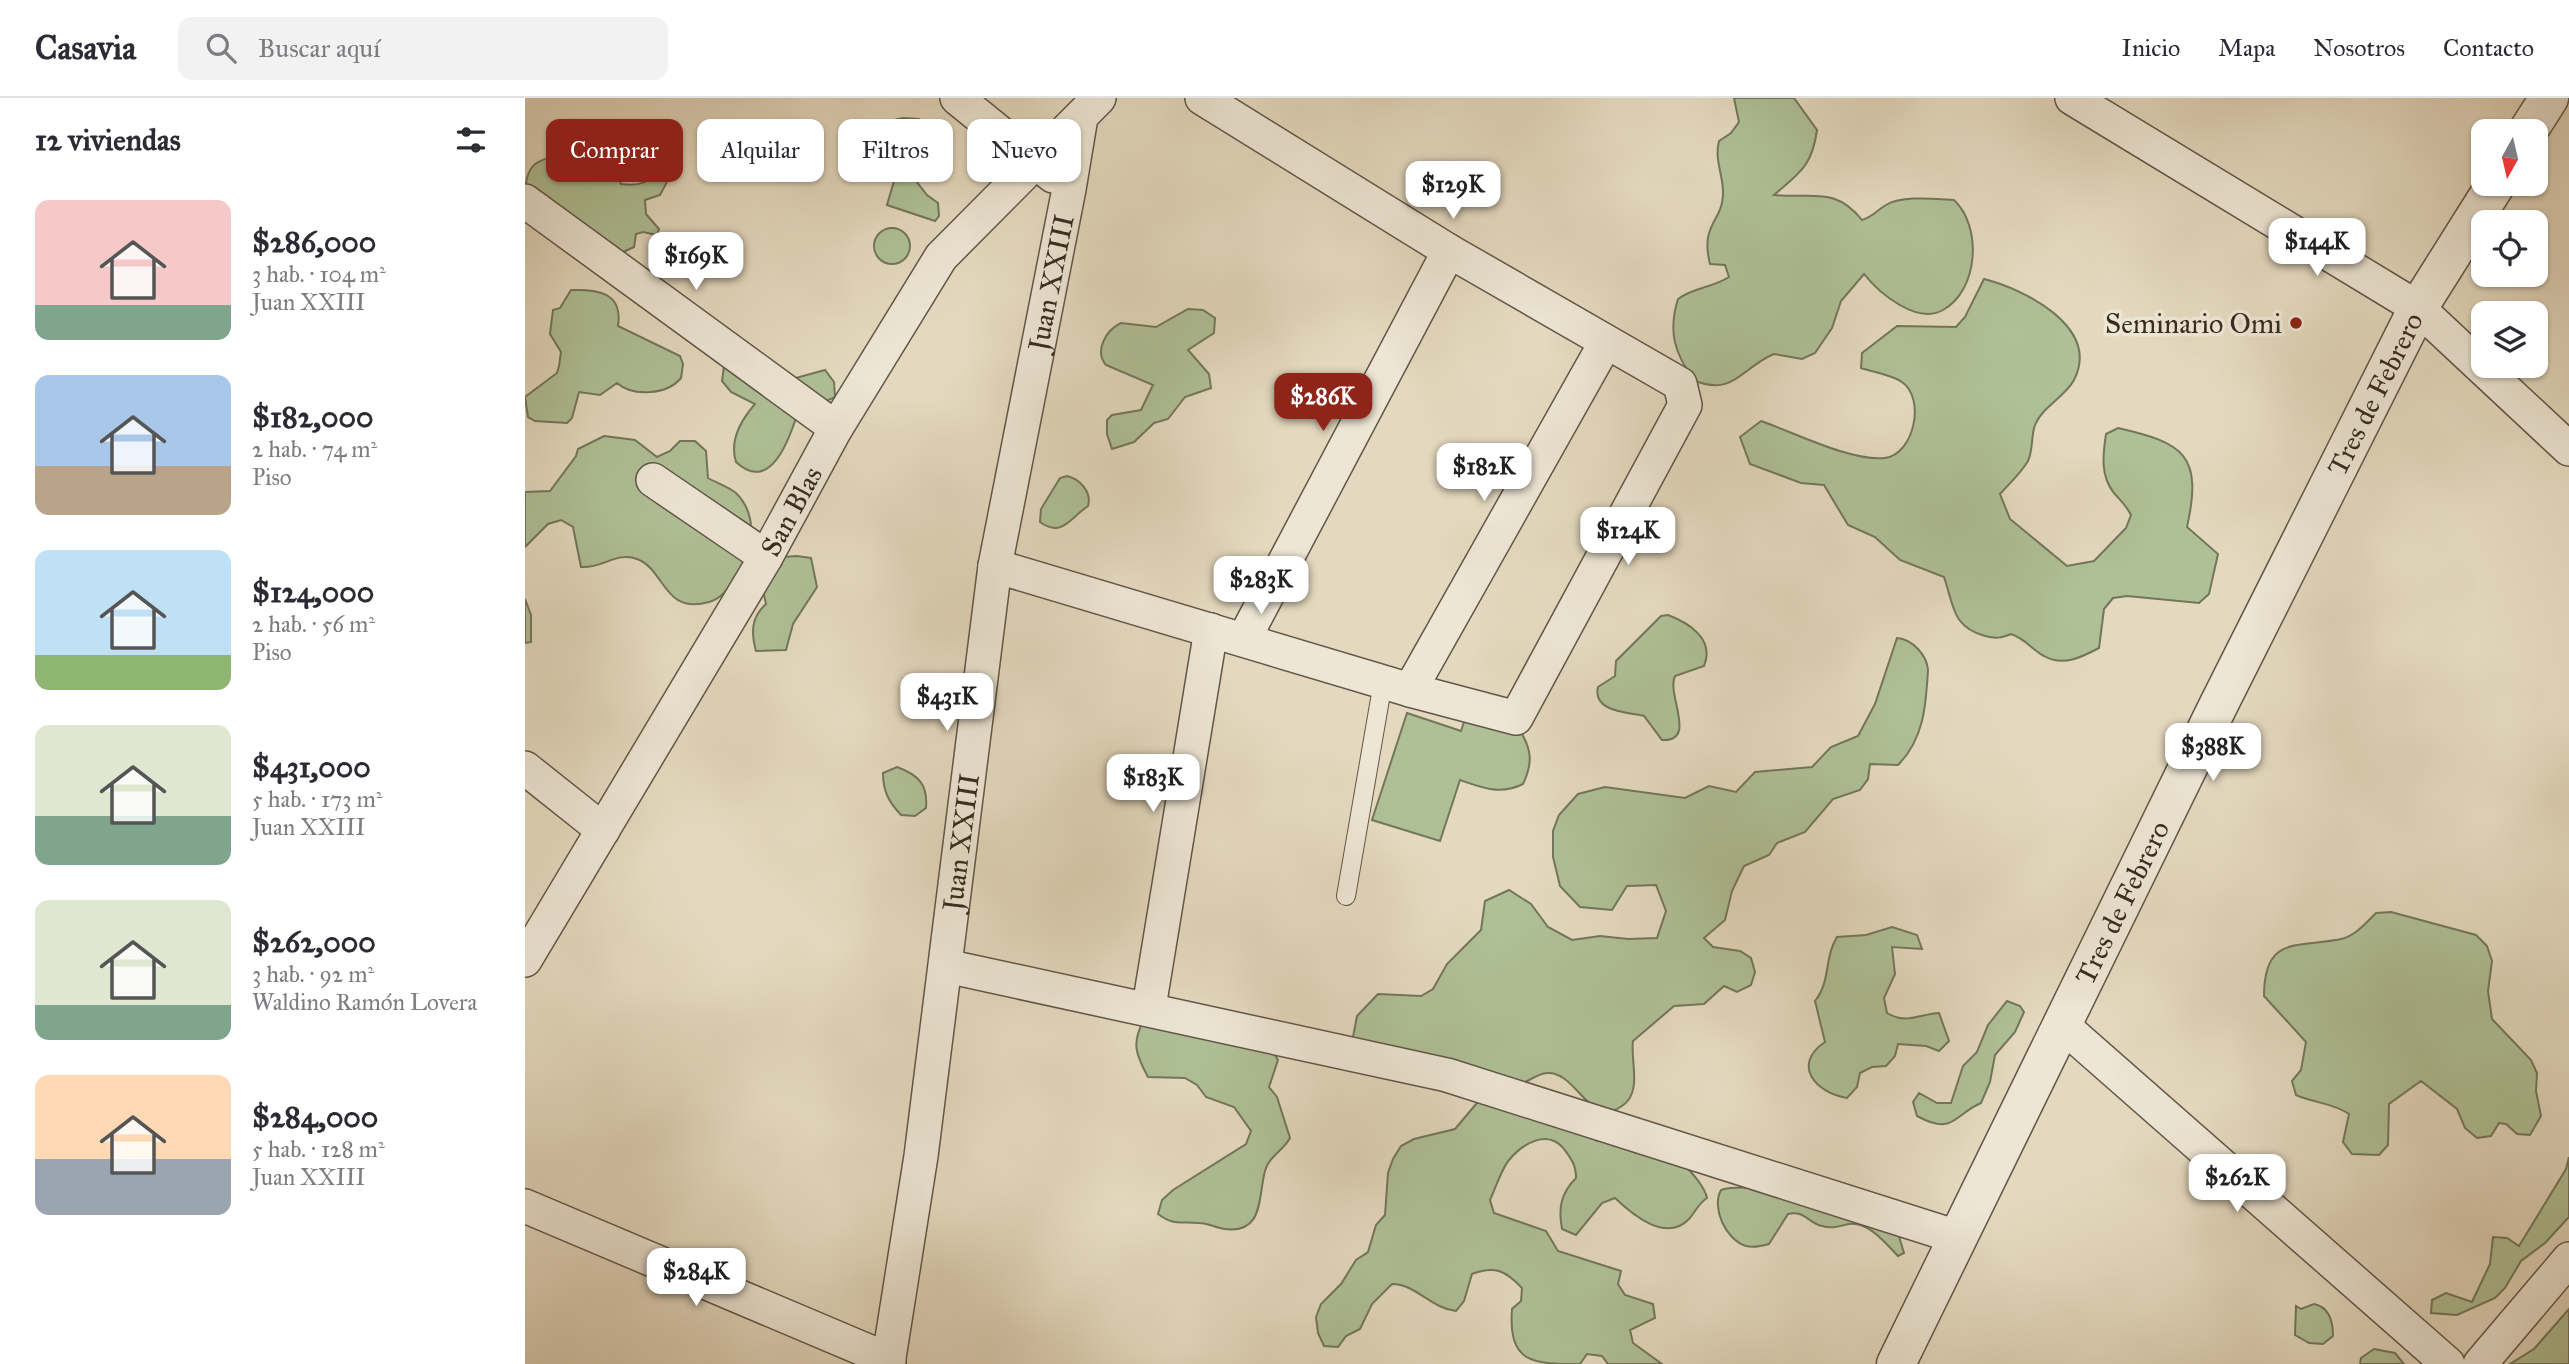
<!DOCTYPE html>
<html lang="es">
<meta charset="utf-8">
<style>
body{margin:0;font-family:"IM FELL Great Primer",serif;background:#f2f2f3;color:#2b2b33;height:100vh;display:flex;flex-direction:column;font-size:26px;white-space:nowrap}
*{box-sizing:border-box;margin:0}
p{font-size:23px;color:#7c7c81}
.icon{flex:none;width:38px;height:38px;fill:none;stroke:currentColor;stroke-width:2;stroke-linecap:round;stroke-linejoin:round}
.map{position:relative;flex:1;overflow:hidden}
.side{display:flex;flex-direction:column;background:#fff;width:525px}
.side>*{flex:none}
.hud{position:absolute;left:21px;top:21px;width:665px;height:63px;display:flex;gap:14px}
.needle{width:46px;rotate:188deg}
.controls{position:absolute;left:1946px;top:21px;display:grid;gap:14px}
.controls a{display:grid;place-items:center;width:77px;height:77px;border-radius:14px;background:#fff;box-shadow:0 2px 5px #0004;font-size:35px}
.price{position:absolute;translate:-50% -60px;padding:0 16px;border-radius:14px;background:#fff;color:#222;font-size:23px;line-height:46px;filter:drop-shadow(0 2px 4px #0008)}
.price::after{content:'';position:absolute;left:50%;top:42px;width:21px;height:16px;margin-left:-10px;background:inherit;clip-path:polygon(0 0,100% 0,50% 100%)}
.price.active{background:#8f2418;color:#fff}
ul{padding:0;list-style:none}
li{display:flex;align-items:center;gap:21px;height:175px;padding:0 35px}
li span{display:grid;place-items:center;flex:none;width:196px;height:140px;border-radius:14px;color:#555}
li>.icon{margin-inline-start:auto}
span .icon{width:84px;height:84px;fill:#fffc;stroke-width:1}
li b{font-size:30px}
h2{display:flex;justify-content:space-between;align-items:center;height:84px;padding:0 35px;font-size:30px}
.pill{padding:0 24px;border-radius:14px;background:#fff;box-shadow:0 2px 5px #0004;font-size:24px;line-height:63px}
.pill.active{background:#8f2418;color:#fff}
header{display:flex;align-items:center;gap:42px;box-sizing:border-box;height:98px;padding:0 35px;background:#fff;border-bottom:2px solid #e1e1e2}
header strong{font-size:33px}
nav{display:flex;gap:38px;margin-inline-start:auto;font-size:24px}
.search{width:490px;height:63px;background:#f2f2f3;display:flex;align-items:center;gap:18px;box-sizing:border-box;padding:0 24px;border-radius:14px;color:#7c7c81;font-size:26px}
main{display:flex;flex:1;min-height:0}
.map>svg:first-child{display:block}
</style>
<header>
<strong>Casavia</strong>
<div class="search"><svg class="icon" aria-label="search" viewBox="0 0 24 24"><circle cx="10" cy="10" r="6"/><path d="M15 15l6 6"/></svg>Buscar aquí</div>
<nav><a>Inicio</a><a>Mapa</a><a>Nosotros</a><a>Contacto</a></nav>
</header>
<main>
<section class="side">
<h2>12 viviendas<svg class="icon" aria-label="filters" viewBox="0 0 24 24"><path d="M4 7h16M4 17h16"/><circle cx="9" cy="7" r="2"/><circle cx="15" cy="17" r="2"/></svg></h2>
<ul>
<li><span style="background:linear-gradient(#f6c9c9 75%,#7fa58c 0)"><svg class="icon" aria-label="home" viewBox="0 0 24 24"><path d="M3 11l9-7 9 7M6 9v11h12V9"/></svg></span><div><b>$286,000</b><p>3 hab. · 104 m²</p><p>Juan XXIII</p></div></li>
<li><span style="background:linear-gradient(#a9c7e8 65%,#b9a48a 0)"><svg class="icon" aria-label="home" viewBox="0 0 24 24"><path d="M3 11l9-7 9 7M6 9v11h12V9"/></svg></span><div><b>$182,000</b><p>2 hab. · 74 m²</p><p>Piso</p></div></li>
<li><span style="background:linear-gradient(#bfe0f5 75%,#8fb573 0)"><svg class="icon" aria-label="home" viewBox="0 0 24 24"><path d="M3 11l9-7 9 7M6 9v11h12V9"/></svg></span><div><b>$124,000</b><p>2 hab. · 56 m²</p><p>Piso</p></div></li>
<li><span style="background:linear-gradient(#dfe7d0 65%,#7fa58c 0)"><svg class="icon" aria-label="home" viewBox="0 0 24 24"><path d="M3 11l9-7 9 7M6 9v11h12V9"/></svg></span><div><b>$431,000</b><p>5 hab. · 173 m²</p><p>Juan XXIII</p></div></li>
<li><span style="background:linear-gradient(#dfe7d0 75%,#7fa58c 0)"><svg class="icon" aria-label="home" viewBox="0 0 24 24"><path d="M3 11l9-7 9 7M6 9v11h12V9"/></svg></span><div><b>$262,000</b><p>3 hab. · 92 m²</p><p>Waldino Ramón Lovera</p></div></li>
<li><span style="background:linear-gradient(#ffd9b3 60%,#9aa5b1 0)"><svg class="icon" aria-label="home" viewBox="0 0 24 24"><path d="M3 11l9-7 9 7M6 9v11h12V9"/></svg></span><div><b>$284,000</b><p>5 hab. · 128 m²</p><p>Juan XXIII</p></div></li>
</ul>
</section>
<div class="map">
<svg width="2044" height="1266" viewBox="0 0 2044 1266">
<rect width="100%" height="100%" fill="#e4d9bf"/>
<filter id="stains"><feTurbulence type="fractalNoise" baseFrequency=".00286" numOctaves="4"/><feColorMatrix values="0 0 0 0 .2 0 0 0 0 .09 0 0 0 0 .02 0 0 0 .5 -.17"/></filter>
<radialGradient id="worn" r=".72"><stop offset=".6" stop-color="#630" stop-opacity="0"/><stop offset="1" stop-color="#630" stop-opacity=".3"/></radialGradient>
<path fill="#afc096" stroke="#73765c" stroke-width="2" d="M1209 0H1269L1292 32C1287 69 1274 75 1249 97 1288 101 1310 88 1337 122 1348 119 1352 112 1361 107 1377 97 1410 101 1429 102 1457 128 1454 192 1418 212 1392 227 1354 195 1339 176L1316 203 1307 230 1290 255 1277 261 1249 256C1217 269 1210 298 1170 283 1149 256 1143 233 1153 201 1169 189 1187 190 1204 179L1200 167 1185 166C1175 126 1197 124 1198 97 1199 78 1189 63 1194 43L1206 35 1214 24Z
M378 20 394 21 406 33 411 53 406 59C390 60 352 60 342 47L341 32 346 27Z
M61 33 68 34 77 59 88 66 96 86C132 91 123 70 146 65L149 71 135 97 120 102 121 116 134 131 132 137 118 134 111 136 109 149 96 155 0 99C0 70 8 60 38 58L48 40Z
M378 73 384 74 402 97 413 105 414 118 410 123 362 107 371 76Z
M349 148a18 18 0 1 1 36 0a18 18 0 1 1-36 0Z
M1459 181C1499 191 1576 229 1549 282 1540 299 1517 309 1510 327 1506 338 1508 353 1503 363 1496 375 1484 386 1475 396L1485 421 1542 468 1569 463 1601 430 1606 417C1601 407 1596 403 1589 395 1575 378 1578 356 1581 336L1593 330C1659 345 1678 357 1662 429L1693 456 1684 496 1674 505 1602 498 1588 500 1579 511 1574 550C1557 559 1538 569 1519 558 1506 551 1501 541 1486 536 1476 540 1471 541 1460 538 1427 529 1429 508 1419 479L1375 462 1350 439 1323 427 1299 387 1276 385 1225 366 1215 339 1236 323C1268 334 1327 364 1360 360 1389 356 1401 301 1377 284 1367 277 1348 274 1336 270L1337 255 1372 228 1431 229 1440 219Z
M46 192C74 191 98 195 93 228L155 258 158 266 156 280C142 297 108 299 92 285L75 297 54 294 47 320 42 325 10 323 3 319 0 299 32 275 34 268 36 254 25 236 28 212 35 210Z
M663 211 678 212 690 220 689 235 663 252 684 276 686 290 660 299 643 321 629 325 609 344 587 351 582 336V322L587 317 616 312 628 287 581 267C569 253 581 232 596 225L631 229Z
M234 256 271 280 300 272 309 284 310 299 272 317C264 342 245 396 211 364 204 342 216 322 230 306L206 294 197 283 199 268Z
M79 338 110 342 132 359 145 353 155 343H170L181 353 183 380C192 385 204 389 211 395 235 419 227 454 211 479 203 490 198 500 184 504 138 517 141 472 112 461 92 453 77 471 56 469L48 429 36 422 23 426 0 449V394L25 393 51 358 53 351Z
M542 378C555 381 567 394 563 408 545 420 537 440 515 424L516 411 535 380Z
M272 458 286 460 292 489 268 526 261 552 231 553C226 535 226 519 241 506L238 493 256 459Z
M0 501 6 517V544L0 545Z
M1143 517C1164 525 1190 541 1179 568L1150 578C1141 596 1173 644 1137 642L1119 618C1103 614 1067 614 1073 589L1090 578 1091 563 1136 518Z
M1372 540C1387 541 1402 557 1403 572 1401 607 1399 641 1373 667L1345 666 1343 681 1335 692 1308 701 1280 734 1252 745 1244 757 1219 768 1207 793 1200 822 1179 840 1188 849 1215 853 1226 860 1230 874 1226 887 1212 894 1199 888 1179 906 1149 908 1108 943C1105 963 1118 994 1097 1008 1064 1031 1052 973 1022 975 1010 976 1000 987 988 988 963 990 852 985 835 972 831 969 827 964 824 960L832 918 853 896 896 898 908 891 922 866 956 832 960 803 984 792 1006 806 1023 829 1047 842 1075 838 1103 841 1132 840 1141 813 1131 787 1102 788 1087 812 1055 809 1035 788 1028 759V733L1034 717 1053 696 1080 689 1160 700 1184 688 1211 694 1230 674 1287 669 1306 649 1333 638 1350 606Z
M882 615 936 633 939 624 953 621 994 631C1007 651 1008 665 998 686 976 697 957 690 935 682L915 743 847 722Z
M372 669C394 677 403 687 401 710L390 718 376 717C364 704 358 694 358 675Z
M1866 814 1951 837 1962 848 1967 863 1963 893 1967 921 2006 962 2012 975 2011 993 2016 1018 2005 1037 1992 1036 1981 1026 1974 1025 1966 1038 1952 1040 1940 1030 1932 1011 1896 983 1864 1006 1863 1047 1854 1057 1827 1056 1818 1044 1824 1016C1808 1005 1789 1005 1771 997L1767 983 1776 972 1781 944 1739 898C1739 837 1772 850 1816 841 1830 838 1841 825 1851 815Z
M1367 829 1392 837 1397 851 1367 849 1370 876 1359 900 1362 915C1383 927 1393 916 1414 915L1424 943 1414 953 1401 948 1373 946 1370 958 1361 968 1347 969 1335 975 1332 989 1322 1000C1291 995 1266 967 1300 944L1290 903C1306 883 1299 860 1312 839L1341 837Z
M1482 903 1495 908 1499 914 1490 934 1470 957 1465 984 1456 1005C1428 1017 1429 1038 1392 1018L1388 1004 1394 995 1412 1005H1426L1438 968 1452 954 1463 927Z
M619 922 745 949 753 962 744 989 752 999 765 1040C758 1053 744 1058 740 1073 733 1099 739 1136 700 1131 691 1130 683 1125 674 1125 656 1123 649 1128 633 1116L637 1102 648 1092 721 1046 726 1033 709 1009 681 999 672 987 660 980 623 979C611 957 606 945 619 922Z
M957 999 1050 1026 1072 1043C1084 1042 1098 1037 1110 1038 1133 1039 1178 1079 1182 1100 1173 1106 1171 1113 1164 1121 1141 1145 1108 1117 1090 1100L1077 1105 1051 1137 1037 1131C1033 1110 1036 1095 1051 1080 1051 1067 1047 1062 1039 1051 1023 1031 998 1045 984 1062 976 1072 971 1089 965 1102L969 1115 1021 1133 1033 1153 1096 1173 1093 1186 1100 1197 1128 1206 1130 1220 1105 1232 1108 1245 1137 1266H1083L1077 1258 1062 1256 1055 1266C1008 1266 983 1266 987 1211L996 1203 997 1190C981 1173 970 1167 947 1176L939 1203 931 1213C905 1210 891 1186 867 1186L847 1206 835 1231 821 1238 813 1249 799 1248 793 1235 791 1219 796 1206 816 1186 831 1162 843 1154 851 1127 860 1117 863 1075 868 1061 876 1048 889 1041 930 1031Z
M2044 1059V1119L2020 1145 1996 1163 1980 1190 1970 1200 1932 1217 1906 1215 1907 1202 1921 1195 1947 1204 1965 1166 1968 1139 1982 1140 1994 1148 2041 1071Z
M1244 1088 1373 1135 1379 1155 1373 1158C1362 1147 1344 1123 1324 1126 1314 1128 1308 1131 1297 1128 1283 1125 1280 1112 1263 1116L1244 1146C1237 1148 1228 1150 1221 1148 1201 1142 1186 1110 1196 1092 1212 1087 1228 1092 1244 1088Z
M1789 1206C1804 1209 1808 1223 1808 1238L1798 1246 1784 1245 1770 1237 1771 1208 1776 1211Z
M2044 1211V1266H1985L2009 1251Z
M1849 1251 1870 1255 1879 1266H1835L1836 1260Z"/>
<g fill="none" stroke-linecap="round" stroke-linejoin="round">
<defs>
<path id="service" d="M821 798 858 584"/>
<g id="minor">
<path d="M432 0 528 78"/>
<path d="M1547 0 1893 210 2044 351"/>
<path d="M0 103 311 330"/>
<path d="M128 382 241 459"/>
<path d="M470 468 885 592 991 620 1160 307 1155 286 924 153 677 0"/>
<path d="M719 541 924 153"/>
<path d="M885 592 1081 244"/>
<path d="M0 670 78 732"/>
<path id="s1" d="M0 862 241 459 311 330 416 159 574 0"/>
<path d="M421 868 922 977 1432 1139"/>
<path d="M624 909 686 532"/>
<path d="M1536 926 1923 1266"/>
<path d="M0 1108 364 1262"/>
<path id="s2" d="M363 1266 396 1058 470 468 544 91 556 19"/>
<path d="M1955 1266 2044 1161"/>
</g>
<g id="tertiary">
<path d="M2003 33 2024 0"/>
<path id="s3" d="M1371 1266 1693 608 1893 210 1971 86"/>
</g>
</defs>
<use href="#service" stroke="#625648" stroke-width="20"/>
<use href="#minor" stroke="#625648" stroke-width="36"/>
<use href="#tertiary" stroke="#625648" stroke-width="41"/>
<use href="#service" stroke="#ede6d5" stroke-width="18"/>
<use href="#minor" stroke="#ede6d5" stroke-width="33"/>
<use href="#tertiary" stroke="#ede6d5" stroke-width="38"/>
</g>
<circle fill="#8f2418" stroke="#ede6d5" stroke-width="2.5" cx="1771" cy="225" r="7"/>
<g text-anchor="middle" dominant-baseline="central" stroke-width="7" stroke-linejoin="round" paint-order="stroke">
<g font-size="28" fill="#372b21" stroke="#ede6d5">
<text stroke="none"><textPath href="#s2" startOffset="1094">Juan XXIII</textPath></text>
<text stroke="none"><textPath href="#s3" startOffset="1082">Tres de Febrero</textPath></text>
<text stroke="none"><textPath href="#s1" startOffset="522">San Blas</textPath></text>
<text stroke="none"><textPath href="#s2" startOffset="527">Juan XXIII</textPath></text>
<text stroke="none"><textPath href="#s3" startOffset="514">Tres de Febrero</textPath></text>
</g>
<g font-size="28" fill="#372b21" stroke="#ede6d5" text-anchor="end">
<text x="1757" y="225">Seminario Omi</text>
</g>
</g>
<rect width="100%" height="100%" filter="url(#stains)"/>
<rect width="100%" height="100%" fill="url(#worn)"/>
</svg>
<div class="controls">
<a><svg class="needle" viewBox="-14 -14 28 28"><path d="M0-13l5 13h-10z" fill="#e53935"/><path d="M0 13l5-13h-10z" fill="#7c7c81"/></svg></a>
<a><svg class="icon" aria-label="locate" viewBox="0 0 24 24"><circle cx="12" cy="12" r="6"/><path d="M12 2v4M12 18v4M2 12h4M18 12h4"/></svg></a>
<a><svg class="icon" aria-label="layers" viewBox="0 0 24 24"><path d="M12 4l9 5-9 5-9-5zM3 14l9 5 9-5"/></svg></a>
</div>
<b class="price" style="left:928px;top:123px">$129K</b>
<b class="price" style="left:1792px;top:180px">$144K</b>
<b class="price" style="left:171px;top:194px">$169K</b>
<b class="price active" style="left:798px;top:335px">$286K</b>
<b class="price" style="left:959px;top:405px">$182K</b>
<b class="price" style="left:1103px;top:469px">$124K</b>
<b class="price" style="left:736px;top:518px">$283K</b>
<b class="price" style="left:422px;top:635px">$431K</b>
<b class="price" style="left:1688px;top:685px">$388K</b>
<b class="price" style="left:628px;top:716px">$183K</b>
<b class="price" style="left:1712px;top:1116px">$262K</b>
<b class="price" style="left:171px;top:1210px">$284K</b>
<div class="hud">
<a class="pill active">Comprar</a>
<a class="pill">Alquilar</a>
<a class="pill">Filtros</a>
<a class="pill">Nuevo</a>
</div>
</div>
</main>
